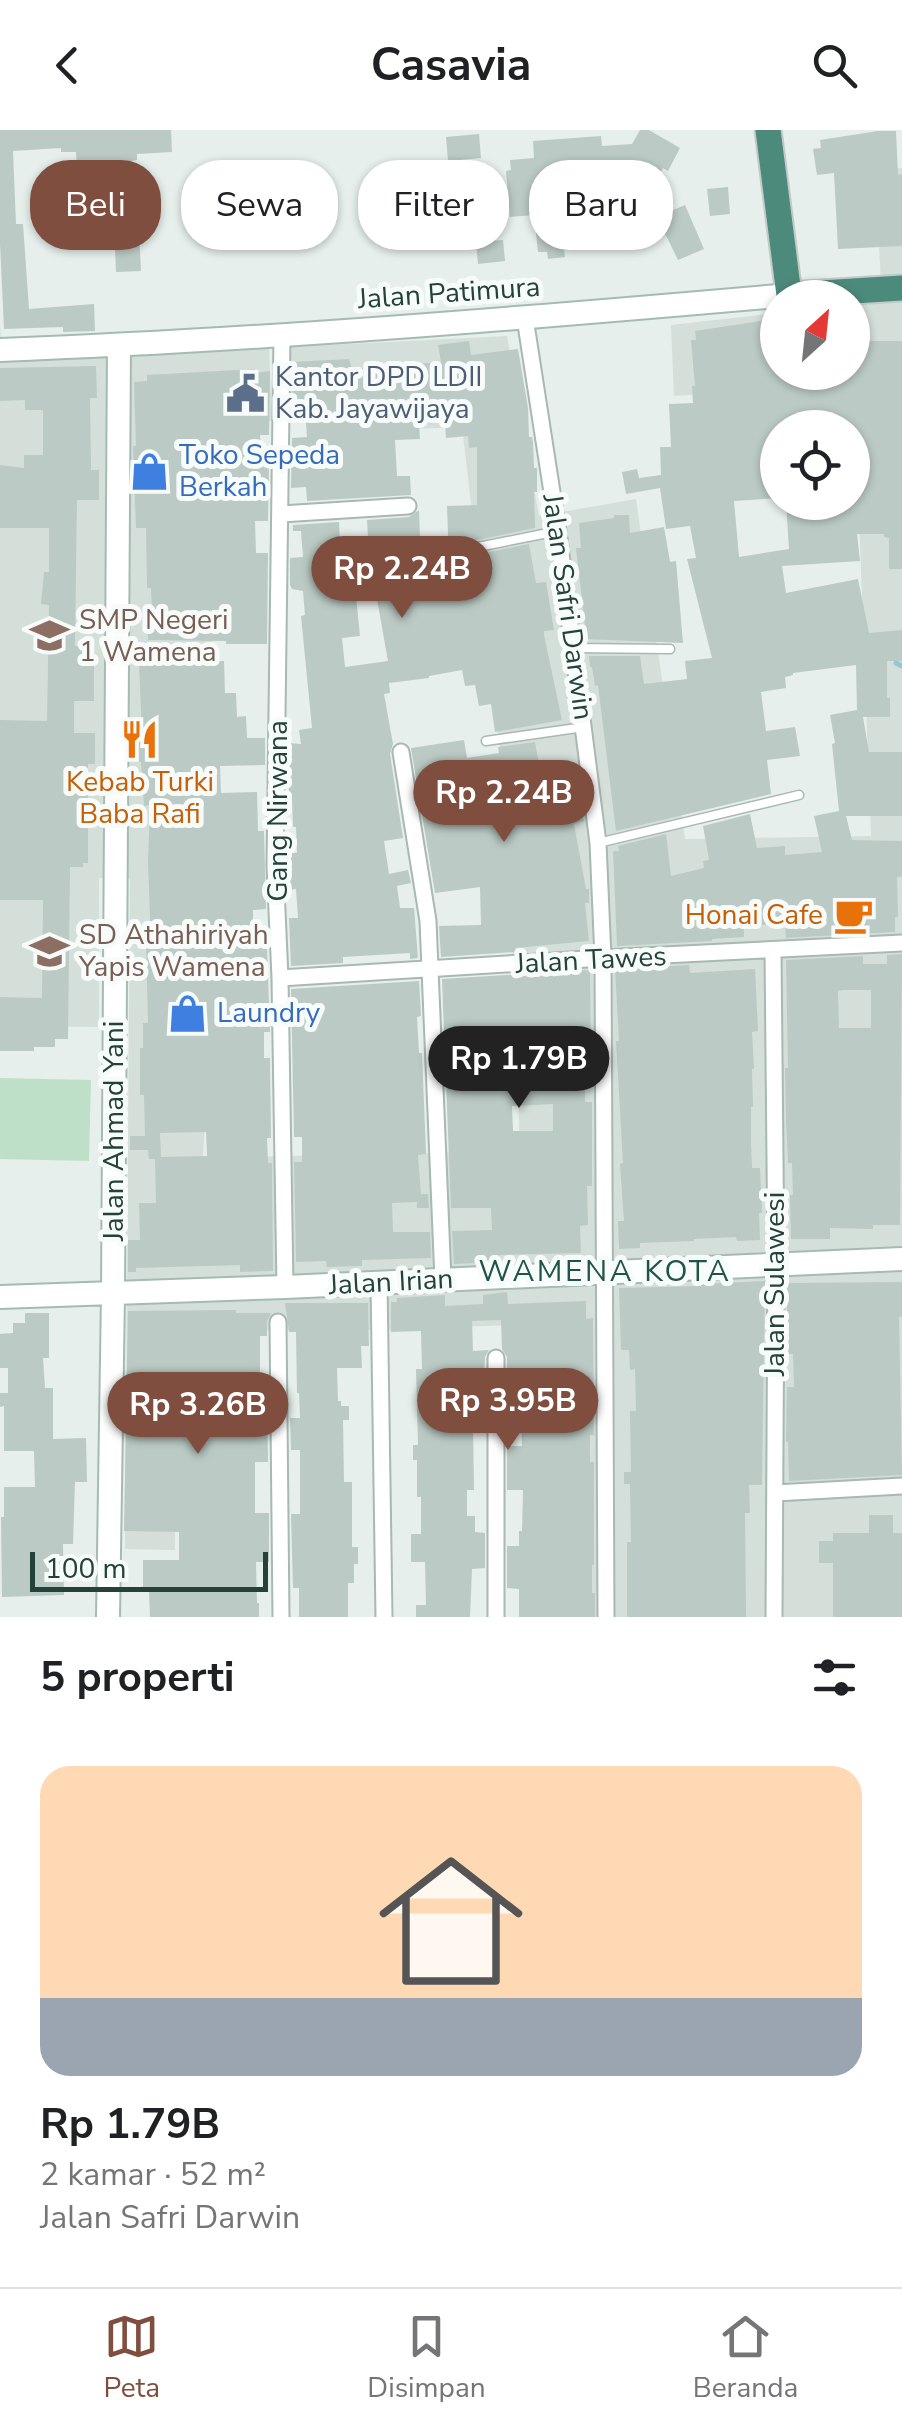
<!DOCTYPE html>
<html lang="id">
<meta charset="utf-8">
<style>
body{margin:0;font-family:"Nunito Sans",sans-serif;background:#f6f6f6;color:#202124;height:100vh;display:flex;flex-direction:column;font-size:38px;white-space:nowrap}
*{box-sizing:border-box;margin:0}
p{font-size:32px;color:#757577}
.icon{flex:none;width:55px;height:55px;fill:none;stroke:currentColor;stroke-width:2;stroke-linecap:round;stroke-linejoin:round}
.map{position:relative;height:1487px;overflow:hidden}
.side{display:flex;flex-direction:column;background:#fff;flex:1}
.side>*{flex:none}
.top-card{position:absolute;left:30px;top:30px;width:842px;height:90px;display:flex;gap:20px}
.needle{width:65px;rotate:27deg}
.fabs{position:absolute;left:760px;top:150px;display:grid;gap:20px}
.fabs a{display:grid;place-items:center;width:110px;height:110px;border-radius:50%;background:#fff;box-shadow:0 2px 8px #0004;font-size:50px}
.scale{position:absolute;left:30px;bottom:25px;width:238px;box-sizing:border-box;padding-left:10px;border:5px solid #24423a;border-top:0;font-size:28px;line-height:35px;white-space:nowrap;color:#24423a;-webkit-text-stroke:8px #f7fbf9;paint-order:stroke}
.price{position:absolute;translate:-50% -85px;padding:0 22px;border-radius:35px;background:#7f4e3f;color:#fff;font-size:32px;line-height:65px;filter:drop-shadow(0 2px 5px #0008)}
.price::after{content:'';position:absolute;left:50%;top:60px;width:30px;height:22px;margin-left:-15px;background:inherit;clip-path:polygon(0 0,100% 0,50% 100%)}
.price.on{background:#222;color:#fff}
ul{padding:0;list-style:none}
li{display:grid;align-content:center;gap:20px;height:530px;padding:0 40px}
li span{display:grid;place-items:center;height:310px;border-radius:30px;color:#555}
li>.icon{margin-inline-start:auto}
span .icon{width:180px;height:180px;fill:#fffc;stroke-width:1}
li b{font-size:42px}
h2{display:flex;justify-content:space-between;align-items:center;height:120px;padding:0 40px;font-size:42px}
.chip{padding:0 35px;border-radius:40px;background:#fff;box-shadow:0 2px 8px #0004;font-size:35px;line-height:90px}
.chip.on{background:#7f4e3f;color:#fff}
header{display:flex;justify-content:space-between;align-items:center;height:130px;padding:0 40px;background:#fff;font-size:45px;font-weight:700}
.menu{display:flex;justify-content:space-around;align-items:center;height:140px;border-top:2px solid #e0e0e0;background:#fff;font-size:28px;color:#757577}
.menu a{display:grid;justify-items:center;gap:5px}
.menu .on{color:#7f4e3f}
.map>svg:first-child{display:block}
</style>
<header><svg class="icon" aria-label="back" viewBox="0 0 24 24"><path d="M15 5l-7 7 7 7"/></svg>Casavia<svg class="icon" aria-label="search" viewBox="0 0 24 24"><circle cx="10" cy="10" r="6"/><path d="M15 15l6 6"/></svg></header>
<div class="map">
<svg width="902" height="1487" viewBox="0 0 902 1487">
<rect width="100%" height="100%" fill="#e6efeb"/>
<path fill="#d4dfda" d="M902 38V1487H556L560 1193 386 1200 174 1201 175 1420 125 1419 130 748H99V897L0 896V194L3 232 269 218 272 291 201 295 221 696 203 1028 520 1021 508 684 462 297 359 301 356 265 289 270 290 217 507 206 539 386 636 369 685 709 871 706 854 253 674 266 671 195 777 183 778 242H852L853 175 882 171 875 40Z"/>
<path fill="#bfe0c8" d="M0 948 91 950 89 1031 0 1029Z"/>
<g fill="none" stroke-linecap="round" stroke-linejoin="round">
<path stroke="#8ec9d4" stroke-width="5" d="M896 533 902 536"/>
</g>
<path fill="#bbcac4" fill-rule="evenodd" d="M0 0H171L172 22 137 24V30L132 31 133 61H137L141 141 116 142 113 73 82 74 81 59H78L76 22H61V18L13 21 16 94H23L29 179 94 174 95 201 63 202V197L4 199 0 113Z
M640 0H649L680 18 668 41 663 38 658 48 613 52 611 32 569 36 577 119 564 120 565 127 548 129 547 122H538L534 85 510 87 506 41 511 40 510 30 534 28 533 11 601 6 602 16 632 14Z
M878 1H896L898 45 902 44V116L838 119 834 43 817 45 813 19 821 18 820 10Z
M479 4 481 28 448 31 446 7Z
M728 57 730 84 710 86 707 59Z
M685 75 704 119 678 130 657 87Z
M503 110 505 131 478 134 476 112Z
M774 189 778 213V242H852V211H902V439H889V408L884 407V404H857L860 431 782 436 786 463 858 449 869 503 902 500V531H887V568H890V587H863L869 622H902V686H846L852 710 902 711V747H897L898 787H895V802L786 808 785 793 749 796 744 798V807L712 809V811L617 816 613 721H619L618 716 666 704 671 746 704 738 703 731 709 730 703 696 750 684 757 718 785 716V725L822 722 814 686 839 681 832 614 835 613 830 585 857 580 856 535 793 543V545L785 547 786 558 761 562 766 601 795 597 800 626 767 630 771 664 616 701 598 555 595 556 592 537H590L589 526H640L644 554 687 549 685 531 712 528 687 429 696 428 690 396 666 399 660 358 626 364 622 342 637 339 639 348 661 345 660 317H671L669 274 693 273 692 256H695L691 210H696L695 201ZM778 298H852V372H786L789 419 739 427 734 371 778 368Z
M469 211 471 225 518 219 528 278 529 307H532L533 312 534 338H537V362H534L535 398 467 412 461 416V421L465 426H469L529 414 536 453 546 452 554 500 544 501V505L562 590 495 602 491 574 479 576 475 555 465 556 462 540 429 546V548L389 553 390 563 384 564 393 614 390 624 403 708 384 711 389 744 408 740 411 753 397 756 400 778H414L418 828 410 829V823L343 827V833L291 836 289 788H298L296 759 287 760 286 723H297L296 697H293L292 670 289 671 288 613 301 614 299 600 312 598 301 486 305 485 303 461 292 459 290 455V428L303 427 301 401H293V395L339 392 341 439 353 437 360 506 342 508 345 537 388 531 369 424 367 390 409 387 419 380 421 436 449 431 447 376 477 375V317L469 318 468 306 446 308 445 292 419 294 420 309 395 310 397 346H410L411 365 307 371 306 357 291 358 292 308 307 307 305 280 292 281 293 232 349 229 352 239 441 232 438 215Z
M96 236 97 268H90L91 340H99V370H77L75 516H94V571H74V603H95V634H88V733H83V737H70L68 909H55V917H34V921H0V867L42 868 43 770H0V590L47 591 49 475 41 474 44 442H49V398H0V335L24 338V325H43V280H25V270L0 271V238Z
M255 239V243L270 241 269 305H260L262 336 269 335 268 391H255L256 423H268L267 514H226V511L148 510V484H152L151 458H147L146 398H136L133 316H136L134 252 147 251V245Z
M614 385H629L630 403 664 397 670 432 676 431 683 513 584 509 583 496H585L576 418H581L579 393 614 388Z
M224 531 225 563H236L237 587 246 586 247 608H265V635L220 636 221 663 257 662 258 701H264L266 779 253 780V808H255L256 818 267 817 270 902H264V928H270L271 1008H267L268 1033H272L273 1141 240 1142V1135L136 1138V1142H128V1110H140L139 1073H156L155 1029H149L148 1020H130V1006H145L144 965H140V918H143V893H148L146 814H151L148 732 150 675 144 676 141 632H139L138 602H142L139 534ZM206 1002 207 1026 161 1027 160 1003Z
M464 610 467 628 499 623 498 617 535 612 540 640 576 633 579 656 577 657 584 691 574 694 586 759H589V773H585L589 811 515 818V822L441 827 439 796 481 795 480 757 435 763 411 618Z
M902 824 900 1095H873V1099L830 1098V1109H791L790 1065H793L792 1033H788L786 990 785 938H788L786 830 863 826V834H887V825ZM843 860H871V898H839L838 861Z
M689 835 690 843 755 839 758 901 752 902 754 939H752L753 977H751V1013L752 1038H760L762 1083H759L760 1110 737 1111 736 1107 694 1109V1111L640 1113V1118L619 1119 618 1091H624L620 1034 623 1033 616 911H619L615 839Z
M590 840 591 936H585V972H592V1056H587L588 1095 580 1096 581 1123 500 1125V1132L454 1134 452 1101 492 1100 491 1078H451L442 849ZM553 974V1001H513L512 976Z
M419 851 421 886 417 887 419 923H422L426 1024 418 1025 421 1064H428L429 1078H417V1072L392 1073 393 1102H430L431 1128 362 1130V1136L327 1137 326 1131 296 1132 294 1032H302V1007H294L291 859Z
M765 1151 762 1355H749L750 1383H745L746 1487H627V1412H631L630 1354H624V1342H631L630 1281H636L635 1239 630 1240 629 1220H621L619 1158 700 1156V1154Z
M902 1152V1187H899L902 1345 789 1351 788 1312H786L787 1257H794L793 1224H787V1153Z
M507 1162 508 1174 586 1171V1189L593 1188 594 1305H590V1332H594V1435H592V1463H595V1487H519V1459L507 1458V1416H519V1401H522L523 1360H507V1316H522L521 1285H518L517 1242H507V1227L502 1219 501 1190 472 1191 473 1221 489 1220 485 1227 484 1246H463L464 1262 434 1263V1291H464V1295H473L474 1360H467V1386H475V1402L485 1403V1438L472 1439 470 1487H416V1475H426L425 1432H411V1404H421V1367H417V1330H413V1315H418L416 1239H422L421 1201 391 1202V1172H397V1168L445 1165V1176L483 1174V1165Z
M285 1173H368L369 1216H361L362 1238H337L338 1271H341V1276H349V1290H343L344 1352H352V1417H358V1434H354V1453H348V1487H299V1458H293L291 1384H300V1320H291L290 1288H300L299 1263H297L296 1202H289Z
M236 1180V1183H271L267 1191V1206H260V1258L267 1259 268 1332H255V1383H269V1432H256L257 1473H259V1487H150L149 1461H143V1430H179V1402L124 1401 128 1181Z
M25 1183H49V1228H43L45 1258H53V1309L86 1308 87 1352H75L73 1414H63L64 1465 2 1467 1 1387H4V1357H35L34 1321H4V1276L0 1277V1263H8V1238H0V1204L13 1203V1193H25Z
M869 1385H893V1403H902V1487H833V1433H819V1411H833V1403H869Z"/>
<g fill="none" stroke-linecap="round" stroke-linejoin="round">
<defs>
<path id="service" d="M468 419 558 401
M573 518 670 519
M486 611 584 597
M598 713 799 665"/>
<path id="minor" d="M525 188 558 401 598 713 603 828 606 1487
M282 204 275 736 280 848 285 1157
M281 384 408 376
M401 622 428 791 443 1150
M773 821 776 1135 774 1487
M280 848 603 828 902 813
M379 1153 384 1487
M278 1192 281 1487
M496 1228V1487
M775 1363 902 1356"/>
<path id="secondary" d="M0 220C263 210 526 188 789 165
M0 1167 285 1157 902 1129
M108 1487 113 1164 119 215"/>
<path id="trunk" d="M768 0 789 165 902 158"/>
</defs>
<use href="#service" stroke="#a8b8b2" stroke-width="11"/>
<use href="#minor" stroke="#a8b8b2" stroke-width="19"/>
<use href="#secondary" stroke="#a4bbb3" stroke-width="26"/>
<use href="#trunk" stroke="#c2cac8" stroke-width="29"/>
<use href="#service" stroke="#fff" stroke-width="8"/>
<use href="#minor" stroke="#fff" stroke-width="15"/>
<use href="#secondary" stroke="#fff" stroke-width="22"/>
<use href="#trunk" stroke="#4c8a7c" stroke-width="25"/>
</g>
<defs>
<symbol id="civic-bare" viewBox="-9 -9 18 18"><path d="M-.6-6.5H3V-4.5H.6V-3L4-1V1h2V6H-6V1h2V-1L-.6-3ZM-1.2 2.5V6h2.4V2.5Z" fill="#5c6f8a" stroke="#f7fbf9" stroke-width="2.5" paint-order="stroke"/></symbol>
<symbol id="shop-bare" viewBox="-9 -9 18 18"><path d="M-5-2.5h2.3a2.7 3.5 0 0 1 5.4 0H5L5.5 6h-11ZM-1.5-2.5h3a1.5 2.3 0 0 0-3 0Z" fill="#3f7fe0" stroke="#f7fbf9" stroke-width="2.5" paint-order="stroke"/></symbol>
<symbol id="school-bare" viewBox="-9 -9 18 18"><path d="M0-5L7-2L0 1L-7-2ZM-4 1L0 2.5L4 1V4Q0 6-4 4Z" fill="#8d6e63" stroke="#f7fbf9" stroke-width="2.5" paint-order="stroke"/></symbol>
<symbol id="restaurant-bare" viewBox="-9 -9 18 18"><path d="M-5-6h1v4h1v-4h1v4h1v-4h1v5L-1.5 .5V6h-2V.5L-5-1ZM5-6V6H3V1.5H1.5Q1.5-4 5-6Z" fill="#e8710a" stroke="#f7fbf9" stroke-width="2.5" paint-order="stroke"/></symbol>
<symbol id="cafe-bare" viewBox="-9 -9 18 18"><path d="M-5.5-4.5H6V0H3Q3 3.5 0 3.5H-2.5Q-5.5 3.5-5.5 0ZM3-3.2v2h1.7v-2ZM-6 4.5H4V6H-6Z" fill="#e8710a" stroke="#f7fbf9" stroke-width="2.5" paint-order="stroke"/></symbol>
</defs>
<g fill-rule="evenodd">
<use href="#civic-bare" x="218" y="236" width="55" height="55"/>
<use href="#shop-bare" x="122" y="314" width="55" height="55"/>
<use href="#school-bare" x="22" y="478" width="55" height="55"/>
<use href="#restaurant-bare" x="112" y="582" width="55" height="55"/>
<use href="#cafe-bare" x="826" y="758" width="55" height="55"/>
<use href="#school-bare" x="22" y="794" width="55" height="55"/>
<use href="#shop-bare" x="160" y="856" width="55" height="55"/>
</g>
<g text-anchor="middle" dominant-baseline="central" stroke-width="10" stroke-linejoin="round" paint-order="stroke">
<g font-size="28" fill="#24423a" stroke="#f7fbf9">
<text transform="translate(449 163) rotate(-4)">Jalan Patimura</text>
<text transform="translate(568 477) rotate(82)">Jalan Safri Darwin</text>
<text transform="translate(278 681) rotate(-90)">Gang Nirwana</text>
<text transform="translate(591 830) rotate(-3)">Jalan Tawes</text>
<text transform="translate(114 1001) rotate(-90)">Jalan Ahmad Yani</text>
<text transform="translate(391 1152) rotate(-3)">Jalan Irian</text>
<text transform="translate(775 1154) rotate(-90)">Jalan Sulawesi</text>
</g>
<g font-size="28" fill="#4e5e75" stroke="#f7fbf9" text-anchor="start">
<text x="275" y="247">Kantor DPD LDII<tspan x="275" dy="32">Kab. Jayawijaya</tspan></text>
</g>
<g font-size="28" fill="#366cbe" stroke="#f7fbf9" text-anchor="start">
<text x="179" y="325">Toko Sepeda<tspan x="179" dy="32">Berkah</tspan></text>
<text x="217" y="883">Laundry</text>
</g>
<g font-size="28" fill="#785e54" stroke="#f7fbf9" text-anchor="start">
<text x="79" y="490">SMP Negeri<tspan x="79" dy="32">1 Wamena</tspan></text>
<text x="79" y="805">SD Athahiriyah<tspan x="79" dy="32">Yapis Wamena</tspan></text>
</g>
<g font-size="28" fill="#c56008" stroke="#f7fbf9">
<text x="140" y="652">Kebab Turki<tspan x="140" dy="32">Baba Rafi</tspan></text>
<text x="823" y="785" text-anchor="end">Honai Cafe</text>
</g>
<g font-size="30" letter-spacing="2.5" fill="#1f5548" stroke="#f7fbf9">
<text x="605" y="1141">WAMENA KOTA</text>
</g>
</g>
</svg>
<div class="fabs">
<a><svg class="needle" viewBox="-14 -14 28 28"><path d="M0-13l5 13h-10z" fill="#e53935"/><path d="M0 13l5-13h-10z" fill="#757577"/></svg></a>
<a><svg class="icon" aria-label="locate" viewBox="0 0 24 24"><circle cx="12" cy="12" r="6"/><path d="M12 2v4M12 18v4M2 12h4M18 12h4"/></svg></a>
</div>
<div class="scale">100 m</div>
<b class="price" style="left:402px;top:491px">Rp 2.24B</b>
<b class="price" style="left:504px;top:715px">Rp 2.24B</b>
<b class="price on" style="left:519px;top:981px">Rp 1.79B</b>
<b class="price" style="left:508px;top:1323px">Rp 3.95B</b>
<b class="price" style="left:198px;top:1327px">Rp 3.26B</b>
<div class="top-card">
<a class="chip on">Beli</a>
<a class="chip">Sewa</a>
<a class="chip">Filter</a>
<a class="chip">Baru</a>
</div>
</div>
<section class="side">
<h2>5 properti<svg class="icon" aria-label="filters" viewBox="0 0 24 24"><path d="M4 7h16M4 17h16"/><circle cx="9" cy="7" r="2"/><circle cx="15" cy="17" r="2"/></svg></h2>
<ul>
<li><span style="background:linear-gradient(#ffd9b3 75%,#9aa5b1 0)"><svg class="icon" aria-label="home" viewBox="0 0 24 24"><path d="M3 11l9-7 9 7M6 9v11h12V9"/></svg></span><div><b>Rp 1.79B</b><p>2 kamar · 52 m²</p><p>Jalan Safri Darwin</p></div></li>
</ul>
</section>
<nav class="menu">
<a class="on"><svg class="icon" aria-label="map" viewBox="0 0 24 24"><path d="M3 6l6-2 6 2 6-2v14l-6 2-6-2-6 2zM9 4v14M15 6v14"/></svg>Peta</a>
<a><svg class="icon" aria-label="saved" viewBox="0 0 24 24"><path d="M7 4h10v16l-5-4-5 4z"/></svg>Disimpan</a>
<a><svg class="icon" aria-label="home" viewBox="0 0 24 24"><path d="M3 11l9-7 9 7M6 9v11h12V9"/></svg>Beranda</a>
</nav>
